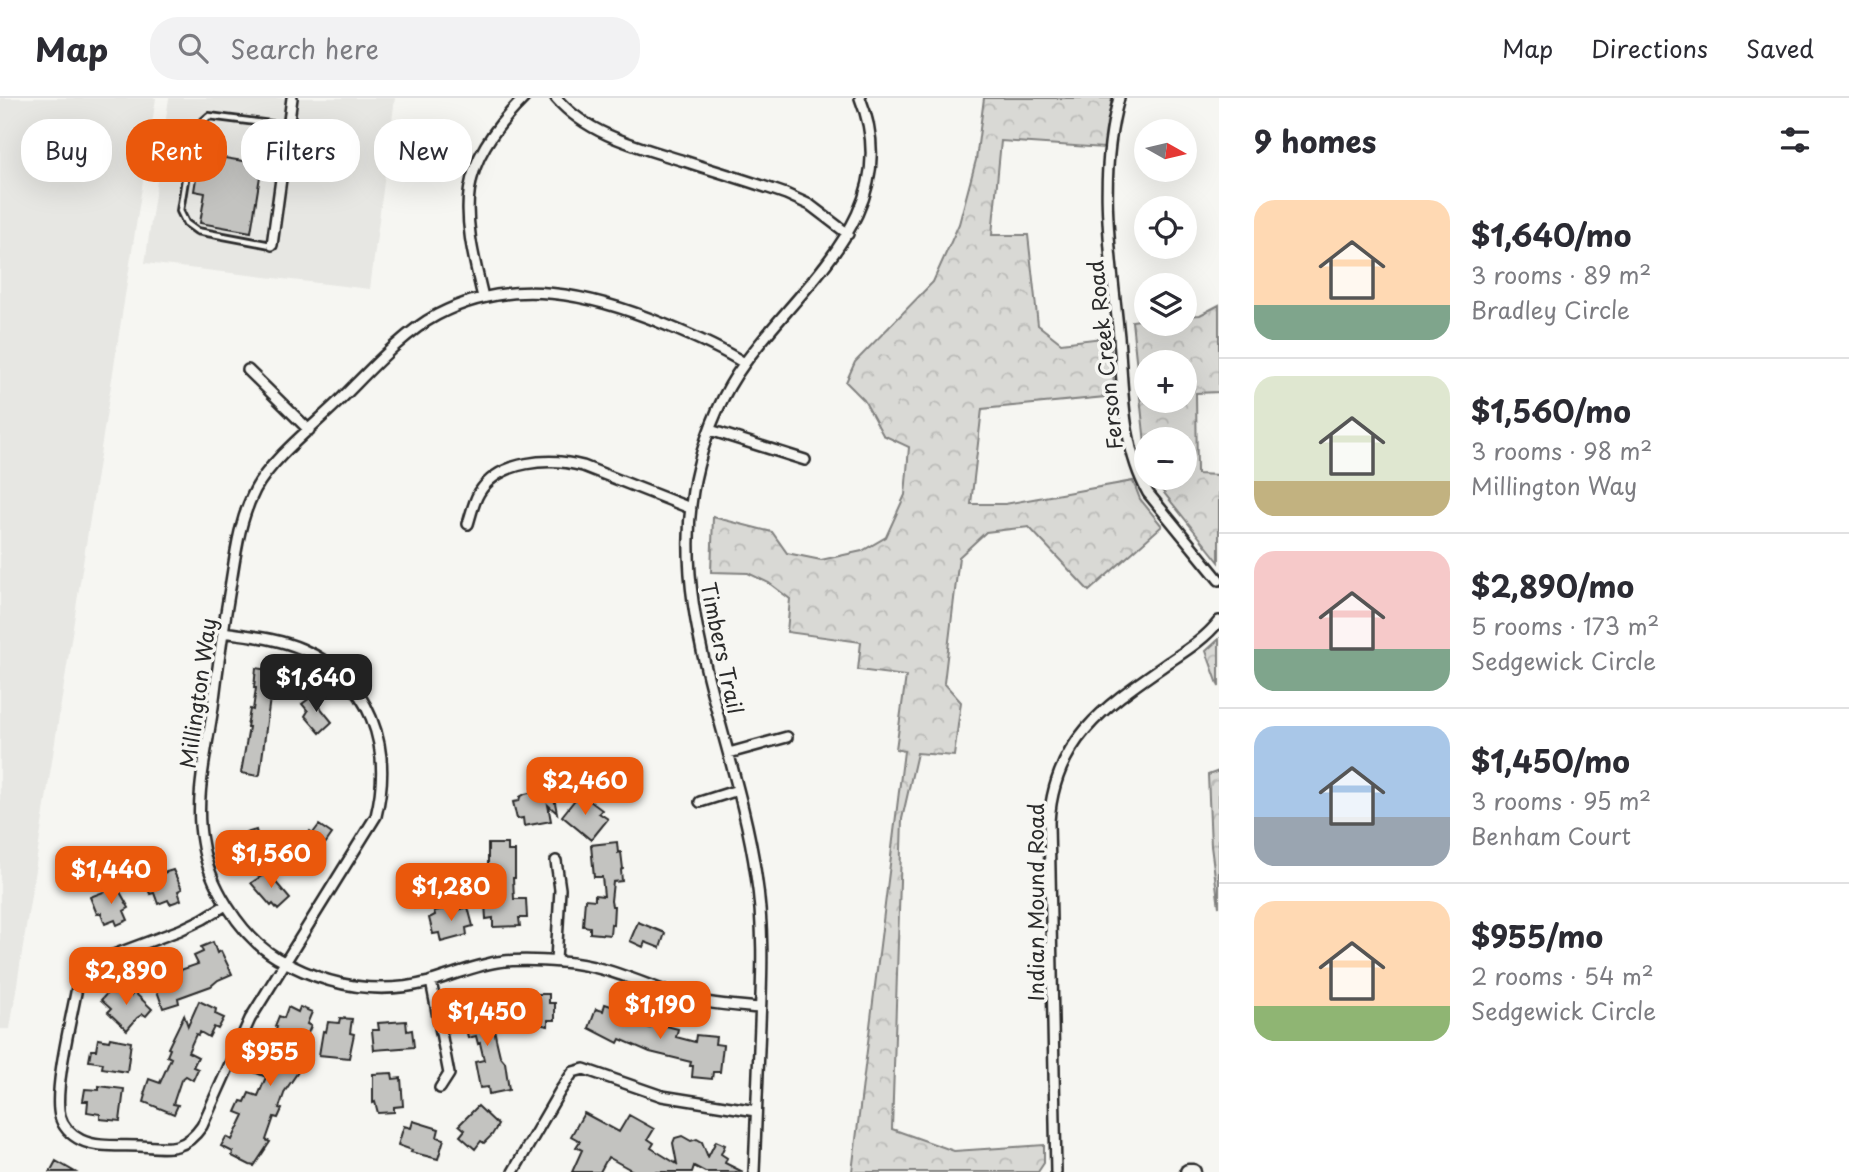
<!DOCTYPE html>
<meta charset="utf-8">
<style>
body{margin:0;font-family:"Playpen Sans",sans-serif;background:#f2f2f3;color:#2b2b33;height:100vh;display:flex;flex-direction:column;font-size:26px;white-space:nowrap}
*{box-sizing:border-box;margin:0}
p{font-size:23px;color:#7c7c81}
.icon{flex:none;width:38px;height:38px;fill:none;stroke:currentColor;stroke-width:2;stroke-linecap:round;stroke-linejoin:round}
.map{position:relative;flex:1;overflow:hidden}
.details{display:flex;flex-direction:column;background:#fff;width:630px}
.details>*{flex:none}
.banner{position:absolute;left:21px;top:21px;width:665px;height:63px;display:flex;gap:14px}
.needle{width:46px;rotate:98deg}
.controls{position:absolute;left:1134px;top:21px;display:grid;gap:14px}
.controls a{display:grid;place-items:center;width:63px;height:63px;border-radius:50%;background:#fff;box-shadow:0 7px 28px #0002;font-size:35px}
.price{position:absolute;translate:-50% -60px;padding:0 16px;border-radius:14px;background:#ea580c;color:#fff;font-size:23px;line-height:46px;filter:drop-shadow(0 2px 4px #0008)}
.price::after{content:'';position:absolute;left:50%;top:42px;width:21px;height:16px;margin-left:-10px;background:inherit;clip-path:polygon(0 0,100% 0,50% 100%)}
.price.selected{background:#222;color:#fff}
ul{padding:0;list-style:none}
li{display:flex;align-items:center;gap:21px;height:175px;padding:0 35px}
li+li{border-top:2px solid #e1e1e2}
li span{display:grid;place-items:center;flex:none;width:196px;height:140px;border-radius:21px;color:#555}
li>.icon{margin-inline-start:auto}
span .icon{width:84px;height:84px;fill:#fffc;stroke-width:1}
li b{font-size:30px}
h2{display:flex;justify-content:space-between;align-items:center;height:84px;padding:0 35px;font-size:30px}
.chip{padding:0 24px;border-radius:28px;background:#fff;box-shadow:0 7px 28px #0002;font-size:24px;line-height:63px}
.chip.selected{background:#ea580c;color:#fff}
header{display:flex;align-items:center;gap:42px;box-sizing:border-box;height:98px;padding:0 35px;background:#fff;border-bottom:2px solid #e1e1e2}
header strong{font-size:33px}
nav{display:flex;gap:38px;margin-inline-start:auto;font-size:24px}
.search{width:490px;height:63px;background:#f2f2f3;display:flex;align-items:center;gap:18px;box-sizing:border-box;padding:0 24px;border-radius:28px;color:#7c7c81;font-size:26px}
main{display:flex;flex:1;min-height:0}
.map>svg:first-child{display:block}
</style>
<header>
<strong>Map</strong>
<div class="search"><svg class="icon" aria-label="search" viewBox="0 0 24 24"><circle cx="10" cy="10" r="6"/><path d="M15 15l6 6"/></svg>Search here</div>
<nav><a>Map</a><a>Directions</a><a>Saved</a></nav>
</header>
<main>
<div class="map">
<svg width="1219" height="1074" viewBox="0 0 1219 1074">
<defs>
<pattern id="forest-crowns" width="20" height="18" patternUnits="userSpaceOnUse" patternTransform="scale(1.75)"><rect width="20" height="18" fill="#d9d9d5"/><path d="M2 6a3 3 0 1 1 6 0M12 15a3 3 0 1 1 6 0" fill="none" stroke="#babab7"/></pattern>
</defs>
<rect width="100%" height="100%" fill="#f6f6f2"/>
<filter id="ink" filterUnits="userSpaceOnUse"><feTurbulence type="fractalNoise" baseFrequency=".0143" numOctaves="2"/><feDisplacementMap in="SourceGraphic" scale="14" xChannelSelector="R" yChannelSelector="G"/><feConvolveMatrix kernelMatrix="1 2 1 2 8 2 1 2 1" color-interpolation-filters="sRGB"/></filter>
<g filter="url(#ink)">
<path fill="#e7e7e3" d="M0 0H156L10 931H0Z
M169 0H395L370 191 145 165Z"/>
<path fill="url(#forest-crowns)" stroke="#828280" stroke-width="2" fill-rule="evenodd" d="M984 0H1112L1104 50 1001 43 992 137H1028L1038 227 1061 245 1110 239 1115 298 982 311 971 406H1005L1133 383 1140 401 1162 428 1089 493 1029 429 986 434 959 459 944 585 961 604 954 658 917 655 902 721 892 1031 954 1053 1044 1047V1065L1038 1074H852L904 653 896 651 906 578 858 572 861 544 787 534 790 501 769 485 748 475 711 474 713 419 772 434 787 455 821 462 862 453 886 439 905 397 909 349 883 337 864 302 846 284 855 264 933 184 959 126 976 62Z
M1219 207V294L1196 295 1197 376 1219 377V464L1157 386 1155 380H1185V341H1146V355L1132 223 1146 221V226H1185V218L1200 217ZM1146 264H1185V303H1146Z
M1219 541V589L1206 553Z
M1219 673V809L1211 748 1208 677Z"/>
<path fill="#c3c3c0" stroke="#2b2b2b" stroke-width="2" d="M200 56 262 66 251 134 200 125 205 95 194 93Z
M256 570 281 574 278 587 272 585 260 676 258 678 241 675 249 629H247L250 611 253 612 256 590H254Z
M315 596 322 604 319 608 332 624 320 635 305 618 308 613 302 606Z
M541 692 542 697 553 694 557 715 548 707 551 723 524 728 523 720 517 721 513 704 519 703 520 699 525 696Z
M578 698 582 702 584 700 590 703 602 712 599 715 608 721 591 742 562 718Z
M319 727 332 736 325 746 323 744 311 760 292 746 297 738 303 742 310 733 313 735Z
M256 732 264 763 248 767 243 748 240 749 236 738Z
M617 744 618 755 621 754 623 771 621 772 622 783 613 784 611 803 612 808H614L613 827 611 826 610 837 590 835V829L583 828 585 801 595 802V797L604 798 602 779H594L591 747Z
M488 746H508V753H515V780H513L514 801H526L527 820H519L520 828 493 829V820L486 821 485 805 499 803 498 786H488Z
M173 772 182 791 178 793 181 802 170 806 168 802 158 806 154 795 150 796 143 778 159 773 160 776Z
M271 772 276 778 273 781 290 801 278 812 273 806 271 808 251 785Z
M111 791 112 795 119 792 129 810 124 813 128 822 117 827 115 822 105 826 101 815 97 816 90 799Z
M456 809 457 812 468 809 473 828 466 830 467 837 441 844 439 835 433 836 429 820 435 817 434 813Z
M638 824 665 835 660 850 645 844 643 849 630 843Z
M213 844 217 855 221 853 232 876 218 882 211 888 178 900 179 905 163 910 155 887 159 886 154 873 164 869 162 864 174 860 178 873 198 866 194 858 203 854 201 849Z
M120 888 131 898 134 894 152 911 146 918 143 916 137 920 127 932 108 914 111 911 101 902 109 893 113 896Z
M523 896H549V905H555V922H548V928L517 922 518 906H523Z
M199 903 216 911 215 916 224 920 218 931 214 929 209 939 200 934 198 937 196 936 188 954 198 959 193 969 198 971 193 982 186 978 181 982 173 1006 178 1007 174 1016 144 1004 146 997 144 996 149 981 160 985 171 960 167 958 170 951 168 950 184 917 188 928Z
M486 903 488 908H490L493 913 497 930H494L496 941 500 958 505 964 509 992 489 996 488 989 480 990 475 964 484 962 480 945 478 946 476 938 468 940 463 914 472 912 471 907Z
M605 906 632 915 629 922 650 930 651 924 678 931 676 939 695 944 696 937 716 939 715 946 723 947 720 974H713L712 981 692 979 693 968H690L691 964 650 954 620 941 618 945 589 930 596 911 603 913Z
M288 909 298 914 300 909 312 914 307 926 311 928 296 964 298 965 297 969 300 971 285 993 279 1010 282 1011 278 1020 274 1019 266 1042 270 1044 254 1068 250 1067 232 1058 233 1054 221 1048 226 1039 232 1042 244 1017 236 1014 241 1003 245 1004 249 995 258 998 266 979 254 974 259 963 263 965 267 955 272 957 278 940 274 938 277 929 275 928 279 918 284 920Z
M340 920 352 921 350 935 354 936 349 960 319 957 323 933 326 934 328 924 339 925Z
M406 923 407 933 412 932 414 949 374 952 372 932H379L378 925Z
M110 940 131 944 127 974 102 970 103 965 89 963 91 952H96L98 941 109 943Z
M392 975 393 981 401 980 403 1008 394 1009V1014L378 1015 375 1004 373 1005V976Z
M99 988 124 991 120 1023 100 1021V1016L87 1014 88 1003H83L85 991 99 992Z
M478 1008 498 1027 492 1037 484 1045 481 1043 475 1051 460 1038 465 1032 459 1027Z
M584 1015 619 1034 629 1017 654 1031 648 1041 654 1045 651 1050 677 1066 673 1045 675 1040 682 1038 691 1043 697 1041 702 1044 708 1059 716 1043 725 1047 721 1056 727 1060 725 1065 743 1074H705L694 1068 692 1074H635L608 1059 600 1074H572L582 1052 576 1049 580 1043 571 1038Z
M413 1023 439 1031 437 1039 444 1041 438 1061 411 1054 412 1052 398 1047 404 1028 411 1030Z
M56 1063 75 1074H50Z"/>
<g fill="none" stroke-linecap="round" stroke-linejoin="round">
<defs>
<path id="service" d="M271 147 197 133 186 125 180 113 193 32 209 18 287 28"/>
<path id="minor" d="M556 0C588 37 639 49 684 63 718 74 752 84 786 96L810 107 848 136
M1119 0C1097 79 1111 159 1119 239 1123 290 1122 349 1148 395L1219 482
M272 147 292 0
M483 199C461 109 455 70 524 0
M744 265C719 249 693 238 666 227 592 196 512 177 437 217 403 235 370 272 342 300 316 326 272 360 255 392 240 421 236 452 231 484 224 525 218 567 213 609 207 652 194 700 202 743 208 785 240 838 277 860 324 887 375 898 429 884 452 877 474 868 497 864 518 861 540 862 561 864 604 867 635 883 674 896 702 906 732 907 760 910
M248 272 309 332
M710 332 805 362
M468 426C471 416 474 403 479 395 499 362 550 359 583 368L690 410
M223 534C249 538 277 540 302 551 371 581 393 649 376 718L250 921 202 1028C184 1054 168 1050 140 1048 122 1047 97 1050 81 1042 71 1037 63 1029 60 1018 53 991 73 914 78 884 84 873 89 868 100 862L180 832 203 821 226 807
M729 655 787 639
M700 704 738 692
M556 863 560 791 556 763
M431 883 449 976 440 990
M513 1074 560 993 573 974 584 971 662 998 756 1013
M754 1074C756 1025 758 975 760 926 762 876 764 827 756 777 737 643 663 505 698 369 707 333 722 296 744 266 802 185 906 113 860 0
M1056 1074 1049 724C1054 641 1107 607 1169 564 1187 552 1206 540 1219 523"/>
<path id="primary" d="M1188 1074H1193"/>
</defs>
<use href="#service" stroke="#2b2b2b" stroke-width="10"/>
<use href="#minor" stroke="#2b2b2b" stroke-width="14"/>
<use href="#primary" stroke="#2b2b2b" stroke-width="19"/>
<use href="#service" stroke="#f6f6f2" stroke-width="4.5"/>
<use href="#minor" stroke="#f6f6f2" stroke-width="9"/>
<use href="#primary" stroke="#f6f6f2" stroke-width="14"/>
</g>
</g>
<g text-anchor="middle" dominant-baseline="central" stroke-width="7" stroke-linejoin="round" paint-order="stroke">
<g font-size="21" fill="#2b2b2b" stroke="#f6f6f2">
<text transform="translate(1104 257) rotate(-96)">Ferson Creek Road</text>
<text transform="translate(723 550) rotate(78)">Timbers Trail</text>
<text transform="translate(197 595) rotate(-82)">Millington Way</text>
<text transform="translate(1035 804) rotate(-90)">Indian Mound Road</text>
</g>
</g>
</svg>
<div class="controls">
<a><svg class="needle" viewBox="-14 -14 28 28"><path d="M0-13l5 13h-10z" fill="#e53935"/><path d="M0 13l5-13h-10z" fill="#7c7c81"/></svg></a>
<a><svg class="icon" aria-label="locate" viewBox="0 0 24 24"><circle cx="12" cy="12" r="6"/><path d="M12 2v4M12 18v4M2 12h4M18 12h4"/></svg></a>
<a><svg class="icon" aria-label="layers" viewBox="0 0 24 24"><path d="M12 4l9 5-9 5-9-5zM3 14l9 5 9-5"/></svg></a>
<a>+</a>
<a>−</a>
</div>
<b class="price selected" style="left:316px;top:616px">$1,640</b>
<b class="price" style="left:585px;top:719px">$2,460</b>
<b class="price" style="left:271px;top:792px">$1,560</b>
<b class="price" style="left:111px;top:808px">$1,440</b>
<b class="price" style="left:451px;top:825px">$1,280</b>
<b class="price" style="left:126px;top:909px">$2,890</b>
<b class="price" style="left:660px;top:943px">$1,190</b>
<b class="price" style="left:487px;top:950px">$1,450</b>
<b class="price" style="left:270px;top:990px">$955</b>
<div class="banner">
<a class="chip">Buy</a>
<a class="chip selected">Rent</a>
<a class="chip">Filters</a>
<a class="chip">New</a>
</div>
</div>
<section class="details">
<h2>9 homes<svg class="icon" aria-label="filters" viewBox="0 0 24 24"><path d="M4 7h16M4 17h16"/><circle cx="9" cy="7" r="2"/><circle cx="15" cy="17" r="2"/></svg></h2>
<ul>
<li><span style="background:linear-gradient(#ffd9b3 75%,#7fa58c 0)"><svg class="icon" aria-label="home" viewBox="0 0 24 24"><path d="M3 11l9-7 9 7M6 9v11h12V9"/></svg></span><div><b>$1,640/mo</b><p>3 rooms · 89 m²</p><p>Bradley Circle</p></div></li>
<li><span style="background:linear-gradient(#dfe7d0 75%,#c2b280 0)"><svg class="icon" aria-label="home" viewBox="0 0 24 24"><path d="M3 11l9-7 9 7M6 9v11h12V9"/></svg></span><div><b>$1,560/mo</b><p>3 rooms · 98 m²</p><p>Millington Way</p></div></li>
<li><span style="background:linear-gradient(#f6c9c9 70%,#7fa58c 0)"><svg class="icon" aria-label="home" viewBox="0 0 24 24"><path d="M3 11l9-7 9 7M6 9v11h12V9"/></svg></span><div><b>$2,890/mo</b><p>5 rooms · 173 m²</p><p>Sedgewick Circle</p></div></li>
<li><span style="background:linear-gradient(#a9c7e8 65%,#9aa5b1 0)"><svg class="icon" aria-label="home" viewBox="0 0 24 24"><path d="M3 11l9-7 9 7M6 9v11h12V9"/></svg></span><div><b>$1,450/mo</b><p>3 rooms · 95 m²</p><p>Benham Court</p></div></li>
<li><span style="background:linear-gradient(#ffd9b3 75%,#8fb573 0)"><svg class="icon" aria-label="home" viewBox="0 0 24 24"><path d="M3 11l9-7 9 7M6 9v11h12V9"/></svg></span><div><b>$955/mo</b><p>2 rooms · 54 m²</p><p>Sedgewick Circle</p></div></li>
</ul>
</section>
</main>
